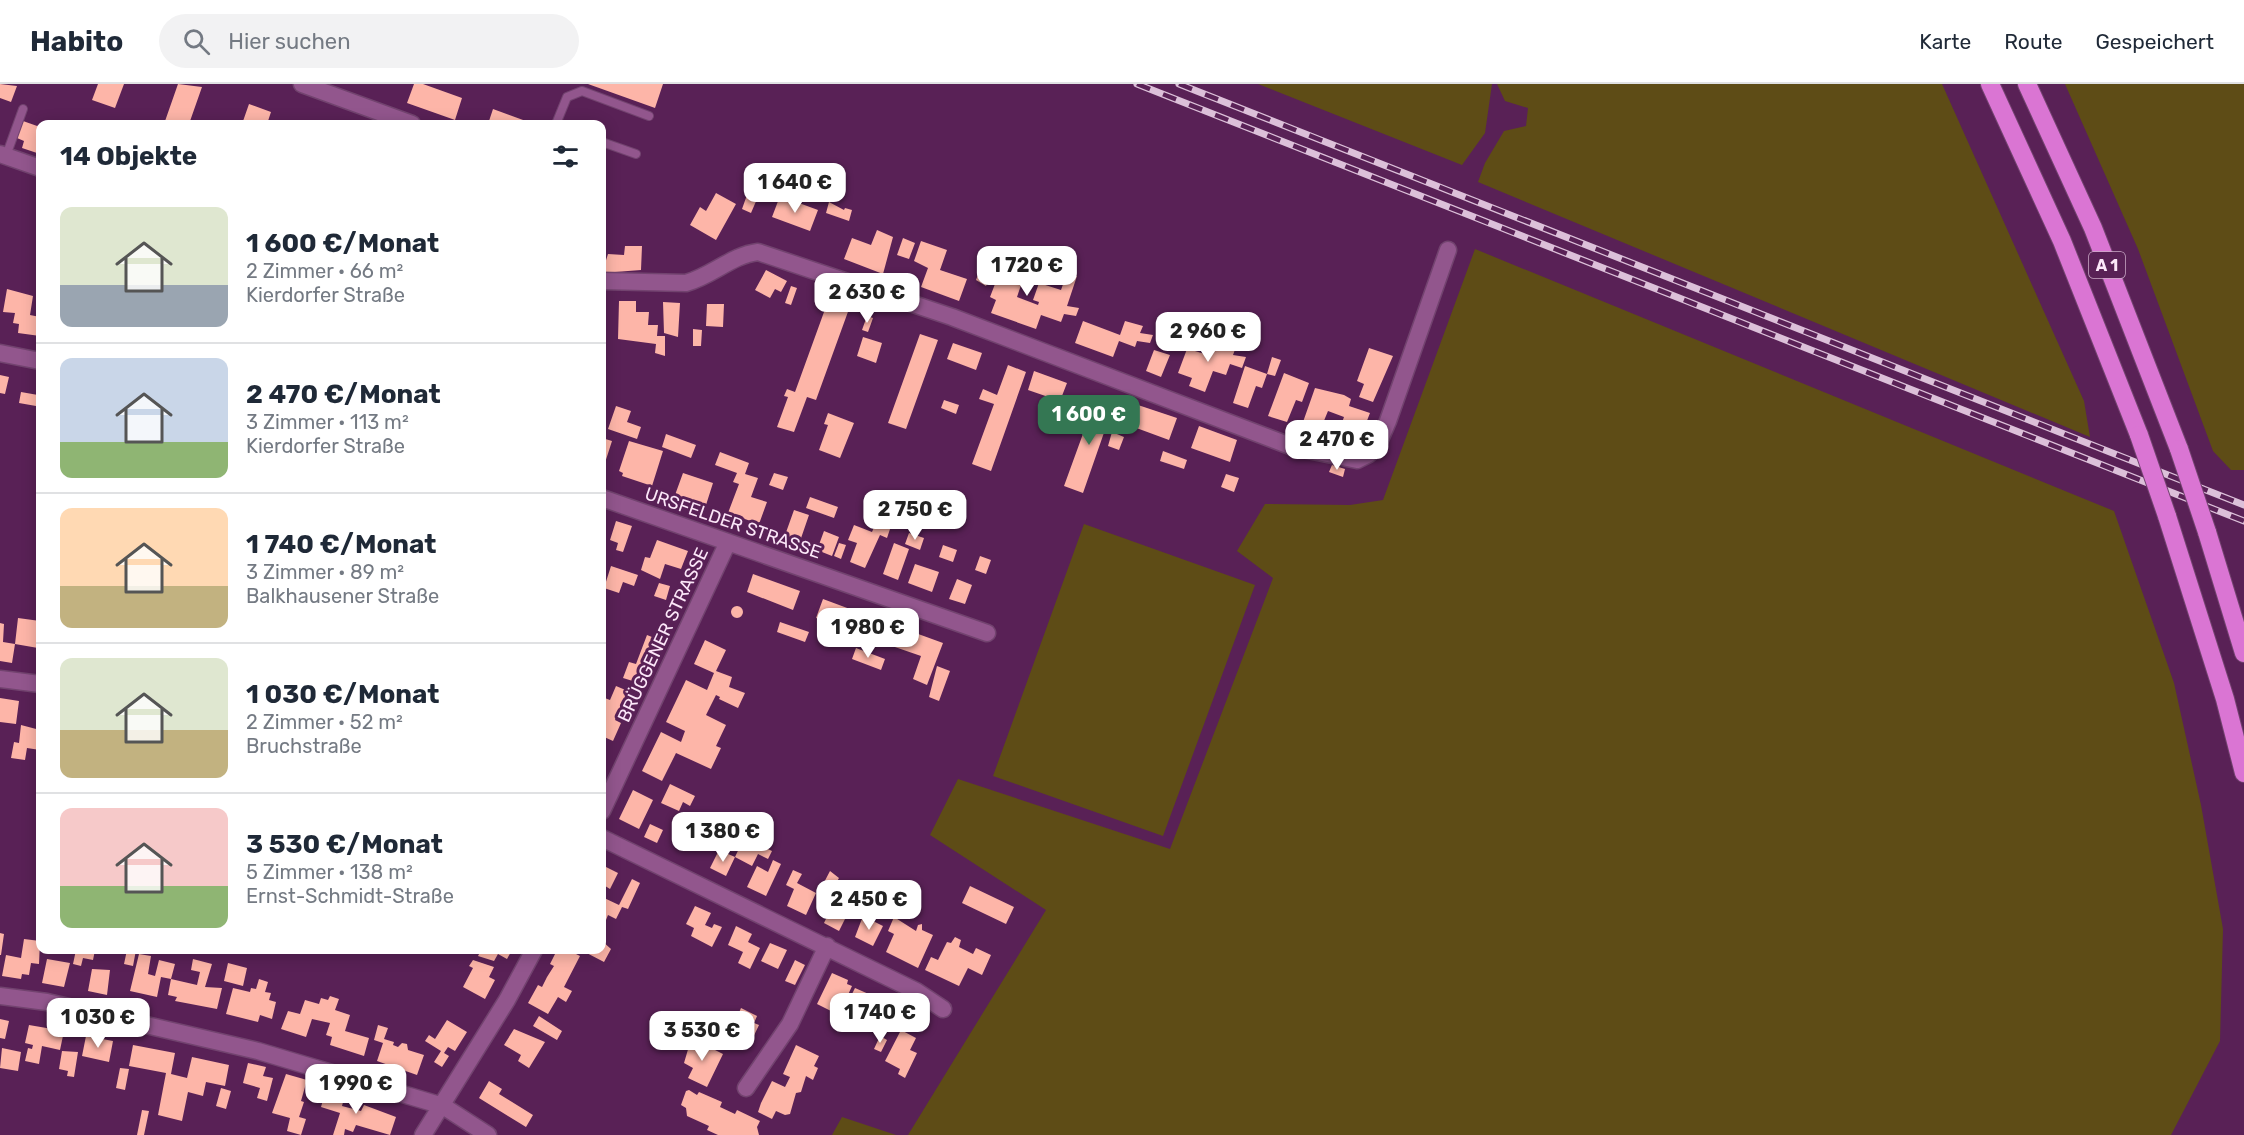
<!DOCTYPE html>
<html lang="de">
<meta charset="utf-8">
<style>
body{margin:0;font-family:Rubik,sans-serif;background:#f2f2f3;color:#1f2937;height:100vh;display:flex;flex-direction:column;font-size:22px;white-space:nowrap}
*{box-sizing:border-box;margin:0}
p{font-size:20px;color:#747a83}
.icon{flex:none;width:33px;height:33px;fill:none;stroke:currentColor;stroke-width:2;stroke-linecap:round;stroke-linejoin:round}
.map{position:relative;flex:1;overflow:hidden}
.side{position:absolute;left:36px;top:36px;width:570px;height:834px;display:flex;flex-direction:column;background:#fff;border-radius:12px;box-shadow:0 3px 15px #0003}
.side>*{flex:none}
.price{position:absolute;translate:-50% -51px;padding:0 14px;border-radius:12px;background:#fff;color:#222;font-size:20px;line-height:39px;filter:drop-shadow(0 2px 3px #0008)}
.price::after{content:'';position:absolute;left:50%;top:36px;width:18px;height:14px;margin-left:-9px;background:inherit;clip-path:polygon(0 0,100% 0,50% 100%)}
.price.current{background:#347753;color:#fff}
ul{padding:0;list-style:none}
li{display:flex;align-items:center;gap:18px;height:150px;padding:0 24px}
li+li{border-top:2px solid #e0e1e3}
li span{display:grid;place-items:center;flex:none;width:168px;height:120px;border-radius:12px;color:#555}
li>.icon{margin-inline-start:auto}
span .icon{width:72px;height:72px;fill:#fffc;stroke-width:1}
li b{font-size:26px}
h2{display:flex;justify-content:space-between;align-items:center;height:72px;padding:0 24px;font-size:26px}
header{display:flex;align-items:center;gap:36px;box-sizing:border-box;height:84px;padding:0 30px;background:#fff;border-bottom:2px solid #e0e1e3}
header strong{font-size:28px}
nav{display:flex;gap:33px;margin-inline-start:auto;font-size:21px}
.search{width:420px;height:54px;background:#f2f2f3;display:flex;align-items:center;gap:15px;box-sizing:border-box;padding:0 21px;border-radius:33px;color:#747a83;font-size:22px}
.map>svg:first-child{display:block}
</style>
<header>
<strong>Habito</strong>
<div class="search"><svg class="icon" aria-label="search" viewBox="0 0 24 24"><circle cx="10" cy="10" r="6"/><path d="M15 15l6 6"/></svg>Hier suchen</div>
<nav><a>Karte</a><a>Route</a><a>Gespeichert</a></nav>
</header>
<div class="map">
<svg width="2244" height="1051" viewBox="0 0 2244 1051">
<rect width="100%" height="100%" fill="#592156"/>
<path fill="#5e4c16" d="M1258 0H1492L1485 49 1462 81Z
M1497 0H1942L2084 317 2090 353 1478 98 1485 79 1504 47 1526 42 1528 24 1505 17Z
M2065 0H2244V386H2231L2213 367 2138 165Z
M1475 165 2114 427 2174 599 2201 721 2223 845 2220 957 2171 1051H908L1046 826 930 751 958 695 1170 765 1273 494 1237 467 1265 420 1350 421 1383 416Z
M1084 440 1255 501 1163 752 993 692Z
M842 1033 896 1051H832Z"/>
<path fill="#fdb5a8" d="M0 0 17 2 11 18 0 14Z
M98 0H124L115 24 92 16Z
M178 0 202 3 189 40H164Z
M414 0H423L462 14 455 36 407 19Z
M588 0H663L655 24Z
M249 20 271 28 267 40H242Z
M493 25 534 40H488Z
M23 37 40 43V70L22 64 24 57 17 54Z
M781 87 792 93 789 101 777 98Z
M716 109 736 120 716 156 690 141 700 123 706 127Z
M747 111 757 115 751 129 742 125Z
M780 112 818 126 810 147 772 133Z
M829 118 844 126 845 124 852 126 849 137 826 129Z
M877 146 893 153 883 190 844 175 852 154 871 161Z
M903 154 915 159 909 175 897 171Z
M921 157 947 166 940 186 967 195 959 217 921 203 928 184 914 177Z
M625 162H642L641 186 602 189 608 170 624 171Z
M998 169 1009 173 1005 185 1022 192 1023 195 1017 213 1038 221 1039 218 1033 216 1039 199 1061 206 1067 189 1077 192 1067 222 1079 224 1076 232 1064 230 1061 238 1041 231 1036 245 991 229 996 216 990 213 995 200 988 198 986 202 976 196 979 188 989 194Z
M766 186 787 197 781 208 775 205 770 214 755 206Z
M791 202 797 204 791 221 785 219Z
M7 205 33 212 30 231 40 233V252L18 249 19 240 13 239 15 229 3 228Z
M619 217H636V228H649L648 241H658L657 252H665V272L655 269 656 260 618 255Z
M828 217 849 225 816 316 807 313 794 348 777 343 788 313 784 312 787 305 795 308Z
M663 218 680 219 678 253 664 249Z
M707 220H724L723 243 706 242Z
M867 232 873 234 868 248 862 246Z
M1083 237 1120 251 1125 237 1143 242 1140 249 1153 251 1150 259 1137 257 1135 263 1119 257 1113 273 1075 259Z
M693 245 702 246 701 262H693Z
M1193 249 1201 252 1195 267 1208 271 1212 261 1227 266 1230 257 1237 260 1233 271 1246 273 1242 284 1230 280 1226 291 1213 287 1205 308 1189 302 1192 294 1178 289Z
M920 250 938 256 906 345 888 339Z
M863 253 882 259 876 279 857 272Z
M953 259 982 269 976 286 947 275Z
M1369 264 1393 272 1373 318 1359 313 1364 300 1357 297Z
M1154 266 1170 271 1161 293 1146 287Z
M1272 273 1281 276 1275 292 1267 290Z
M1008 281 1026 288 991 387 972 380 994 320 979 315 983 305 997 311Z
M1245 282 1267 290 1262 304 1256 302 1248 324 1233 319Z
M1034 287 1067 299 1060 317 1028 306Z
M1284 289 1309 299 1302 318 1296 316 1287 338 1268 332Z
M0 291 9 293 5 310 0 309Z
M1315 304 1344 311 1351 315 1349 322 1370 329 1359 357 1338 350 1344 333 1328 327 1321 344 1303 338Z
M21 308 38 311 36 322 19 319Z
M1096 314 1114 320 1083 409 1064 402Z
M944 316 959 321 956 330 941 324Z
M1138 321 1177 334 1169 356 1131 342Z
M616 322 631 327 627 338 641 343 637 355 608 345Z
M828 329 854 339 840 374 819 366 828 341 824 340Z
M1199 342 1237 356 1230 378 1191 364Z
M1112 348 1124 353 1119 366 1108 362Z
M666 350 696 361 691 374 662 363Z
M602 354 612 357 602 388Z
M629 357 663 367 652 402 622 392 623 389 619 387Z
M1163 367 1187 376 1184 385 1160 377Z
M720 368 749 379 745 390 758 394 751 413 767 418 759 440 728 429 739 400 733 398 737 389 715 381Z
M1332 381 1345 385 1343 393 1329 388Z
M683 389 713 399 706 421 675 411Z
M774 389 788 393 783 406 769 401Z
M1226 390 1239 394 1234 408 1221 403Z
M810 413 838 423 834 434 806 424Z
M794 426 809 431 799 460 784 454Z
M877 436 891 442 887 454 880 451 865 484 850 478 857 459 848 456 854 441 872 448Z
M616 437 632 442 623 468 616 466 618 459 610 456Z
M824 447 839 453 832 472 817 466Z
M909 449 924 454 920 466 905 460Z
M657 456 688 467 681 485 665 480 660 495 641 486 645 473 650 474Z
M839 459 846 461 841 475 834 472Z
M894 459 909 465 898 496 883 490Z
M943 461 957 466 953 478 939 473Z
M980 472 991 476 986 490 975 486Z
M915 480 939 488 932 508 908 499Z
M611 482 638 491 634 502 623 498 619 509 604 504Z
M753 490 800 507 793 526 747 508Z
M957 495 972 501 965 520 949 515Z
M659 499 670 502 666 516 654 512Z
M823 515 866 531 859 549 816 534Z
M731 528a6 6 0 1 1 12 0a6 6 0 1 1-12 0Z
M18 534 40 537 38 564 15 560Z
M780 538 809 548 805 558 777 548Z
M0 539 4 540 3 558 15 560 12 579 0 577Z
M899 543 943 559 927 601 913 595 921 572 892 562Z
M647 551 662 557 657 572 650 585 642 582 636 598 623 594 629 578 636 580Z
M705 556 726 566 716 587 732 593 729 603 745 609 738 624 719 615 720 613 716 611 706 631 726 641 716 662 721 664 711 685 676 669 662 697 642 687 661 648 681 658 685 647 666 638 686 596 707 606 714 589 694 580Z
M856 564 885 575 881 586 852 575Z
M937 582 950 587 939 617 929 613Z
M616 602 635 610 625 632 618 629 615 636 621 639 613 657 602 652 604 622 602 613 610 616Z
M0 614 19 617 16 640 0 638Z
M21 641 40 646V666L27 664 25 676 11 674 14 658 19 659Z
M670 700 695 712 690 722 683 718 679 727 661 719Z
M633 706 653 716 639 745 619 735Z
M650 740 663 746 657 759 644 753Z
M744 754 772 767 768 775 758 770 752 782 735 773Z
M719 766 735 773 726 792 710 784Z
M773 776 781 780 766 812 747 803 757 782 768 788Z
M602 781 618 789 610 805 602 800Z
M793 786 802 790 797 799 816 809 806 831 787 822 794 805 786 801Z
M830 787 839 794 835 801 838 803 832 816 818 810Z
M632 795 640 799 628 825 622 823 616 835 608 831 606 836 602 834V813L619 821Z
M970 802 1014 823 1006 840 962 819Z
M860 803 875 810 867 827 853 819 839 847 824 839 840 806 855 814Z
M695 822 711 829 705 841 712 844 714 840 722 843 712 863 691 852 694 844 686 840Z
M863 832 883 842 873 862 855 853Z
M894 833 916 847 918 841 922 840V846L933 851 918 884 886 868 894 850 888 847Z
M736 842 752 850 748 858 760 864 750 885 738 879 743 868 728 861Z
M0 849 4 850 1 871H0Z
M955 853 961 856 959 863 973 870 976 864 991 871 982 891 968 884 959 902 925 886 931 873 938 876 947 858 951 859Z
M24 855 40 857 39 880 31 879 29 891 22 890 21 895 2 892 6 871 21 874Z
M602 857 611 865 604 878 581 866H602Z
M770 859 787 866 778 885 761 877Z
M76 866H95L93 876 83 874 81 882 73 880Z
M127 866H136L133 882 124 880Z
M481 866H512L507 875 498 870 494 877 478 872Z
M557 866H568L580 872 564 903 572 907 566 918 558 913 548 930 528 919 538 901 542 903 547 893 554 882 550 880Z
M139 870 151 872 148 890 155 892 159 876 175 880 171 895 197 901 200 888 191 886 193 875 212 880 205 903 222 904 217 925 175 917 177 913 168 911 171 895 161 893 157 913 130 907Z
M47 875 70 879 64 903 42 899Z
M473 876 494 883 489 893 495 896 485 915 463 903 473 884 469 882Z
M795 876 805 881 795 901 785 897Z
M228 879 247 884 243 902 224 897Z
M92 885 110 886 107 911 88 907Z
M832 889 848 896 847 900 852 902 839 931 817 920Z
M259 895 268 898 265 908 271 909 269 916 276 918 272 935 260 931 258 938 226 930 233 904 250 908 251 904 256 905Z
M855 904 871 911 860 932 845 924Z
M330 912 339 915 335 926 350 931 345 947 369 954 364 972 330 961 332 953 326 951 330 939 312 935 306 953 281 945 288 927 300 930 305 916 319 920 321 914 328 916Z
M877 921 892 928 882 948 867 941Z
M741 924 757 932 754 939 759 941 748 964 727 954 730 949 724 941 734 929 738 931Z
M539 932 562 947 557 956 533 942Z
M0 935 9 937 5 955 0 954Z
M447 936 467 948 455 967 448 963 444 969 449 972 442 983 434 978 441 967 425 957 429 951 435 955Z
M29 941 64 947 60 966 42 962 39 980 25 977 28 964 32 965 33 961 25 959Z
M378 941 388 944 384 955 394 958 393 961 398 963 402 959 407 960 408 966 424 971 417 991 377 977 383 959 374 956Z
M514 945 545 958 529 984 518 977 521 971 504 961Z
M901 946 916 954 910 966 917 969 905 994 898 990 900 985 885 977Z
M86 952 113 957 109 978 82 972Z
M880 952 887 956 881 968 874 965Z
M695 956 723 970 707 1003 688 994 693 984 684 979 689 962Z
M133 961 175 969 171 990 187 994 192 973 229 981 225 1002 206 998 203 1012 188 1008 182 1037 158 1031 166 989 129 982Z
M796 961 819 972 814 982 818 984 813 996 806 992 801 1008 796 1009 790 1030 785 1031 776 1027 772 1035 758 1028 761 1019 772 997 785 1003 790 993 783 990Z
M2 964 21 968 18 987 0 984Z
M62 967 78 968 74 993 67 992 68 987 59 985Z
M248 979 266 983 263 992 273 994 267 1017 257 1014 260 1004 243 999Z
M120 984 129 985 125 1006 116 1004Z
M286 990 307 996 301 1017 304 1018 299 1033 306 1035 301 1051 287 1047 290 1034 272 1029Z
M489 997 502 1005 499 1010 533 1031 526 1043 479 1014Z
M327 1002 346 1007 342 1022 361 1027 364 1021 396 1033 390 1051 356 1041 353 1048 345 1045 344 1051H333L340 1029 321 1023Z
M221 1004 231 1007 226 1025 216 1022Z
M689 1006 697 1011 699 1008 722 1018 720 1023 735 1030 737 1026 760 1037 757 1043 759 1051H718L707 1046 709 1042 687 1032 686 1024 681 1021 686 1007Z
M142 1026 149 1027 144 1051H137Z"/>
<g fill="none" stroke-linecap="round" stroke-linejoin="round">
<defs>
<path id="service" d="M556 40 567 13 582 7 649 32
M602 58 636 70
M6 72 23 25"/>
<path id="minor" d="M302 0 412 40
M0 70 40 84
M602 197 686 199C712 192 732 171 758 168L952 233 1293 363 1357 376 1369 370 1379 358 1388 337 1448 166
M0 269 40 277
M602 414 987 549
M0 595 40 600
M602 727 728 458
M602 754 916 907 943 925
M0 912 47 918 258 967 443 1022 488 1051
M746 1004 790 940 827 862
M423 1051 507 916 534 866"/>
<path id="motorway" d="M1990 0 2062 157 2139 351
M2027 0 2093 144 2179 365
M2167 432 2225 615 2244 689
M2207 448 2244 569"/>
</defs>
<use href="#service" stroke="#72436f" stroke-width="10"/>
<use href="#minor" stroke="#72436f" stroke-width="19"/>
<use href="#motorway" stroke="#72436f" stroke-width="20"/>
<use href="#service" stroke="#92568d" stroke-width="8"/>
<use href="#minor" stroke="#92568d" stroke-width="16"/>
<use href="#motorway" stroke="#da75d3" stroke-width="18"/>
<defs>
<path id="rail" d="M1137 0 2244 437
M1179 0 2244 421"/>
</defs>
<use href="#rail" stroke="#dcc0d9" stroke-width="7"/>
<use href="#rail" stroke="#592156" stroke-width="4.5" stroke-dasharray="14" stroke-linecap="butt"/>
<defs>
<path id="motorway-bridge" d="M2139 351 2167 432
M2179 365 2207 448"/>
</defs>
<use href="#motorway-bridge" stroke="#72436f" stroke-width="20" stroke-linecap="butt"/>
<use href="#motorway-bridge" stroke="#da75d3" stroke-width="18"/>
</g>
<g text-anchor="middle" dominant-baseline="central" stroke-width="6" stroke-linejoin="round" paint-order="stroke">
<rect fill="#592156" stroke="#cbacc8" stroke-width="1.5" x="2089" y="168" width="36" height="26" rx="4.5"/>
<g font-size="16" font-weight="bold" fill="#fce7f9">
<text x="2107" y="181">A 1</text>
</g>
<g font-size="18" fill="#fce7f9" stroke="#592156">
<text transform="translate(733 439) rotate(19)">URSFELDER STRASSE</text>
<text transform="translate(663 551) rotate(-65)">BRÜGGENER STRASSE</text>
</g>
</g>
</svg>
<b class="price" style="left:795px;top:130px">1 640 €</b>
<b class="price" style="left:1027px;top:213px">1 720 €</b>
<b class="price" style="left:867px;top:240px">2 630 €</b>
<b class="price" style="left:1208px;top:279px">2 960 €</b>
<b class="price current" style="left:1089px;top:362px">1 600 €</b>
<b class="price" style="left:1337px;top:387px">2 470 €</b>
<b class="price" style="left:915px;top:457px">2 750 €</b>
<b class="price" style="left:868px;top:575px">1 980 €</b>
<b class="price" style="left:723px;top:779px">1 380 €</b>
<b class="price" style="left:869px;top:847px">2 450 €</b>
<b class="price" style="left:880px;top:960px">1 740 €</b>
<b class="price" style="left:98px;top:965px">1 030 €</b>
<b class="price" style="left:702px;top:978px">3 530 €</b>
<b class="price" style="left:356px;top:1031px">1 990 €</b>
<section class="side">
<h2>14 Objekte<svg class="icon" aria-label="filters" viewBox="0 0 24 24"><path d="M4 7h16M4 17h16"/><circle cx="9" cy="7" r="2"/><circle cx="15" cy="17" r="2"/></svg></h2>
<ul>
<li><span style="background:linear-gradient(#dfe7d0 65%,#9aa5b1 0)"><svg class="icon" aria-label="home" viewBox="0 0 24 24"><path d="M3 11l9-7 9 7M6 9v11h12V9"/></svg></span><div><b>1 600 €/Monat</b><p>2 Zimmer · 66 m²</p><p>Kierdorfer Straße</p></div></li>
<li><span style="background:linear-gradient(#c9d6e8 70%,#8fb573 0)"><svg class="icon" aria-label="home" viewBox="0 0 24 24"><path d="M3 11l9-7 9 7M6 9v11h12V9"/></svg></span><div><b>2 470 €/Monat</b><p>3 Zimmer · 113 m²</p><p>Kierdorfer Straße</p></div></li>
<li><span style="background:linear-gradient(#ffd9b3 65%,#c2b280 0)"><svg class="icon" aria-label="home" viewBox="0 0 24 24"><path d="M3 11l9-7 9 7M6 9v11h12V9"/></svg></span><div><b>1 740 €/Monat</b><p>3 Zimmer · 89 m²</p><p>Balkhausener Straße</p></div></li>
<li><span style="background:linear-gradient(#dfe7d0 60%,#c2b280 0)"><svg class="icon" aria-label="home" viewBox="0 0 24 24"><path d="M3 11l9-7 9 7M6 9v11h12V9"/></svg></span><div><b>1 030 €/Monat</b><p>2 Zimmer · 52 m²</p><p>Bruchstraße</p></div></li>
<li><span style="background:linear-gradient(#f6c9c9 65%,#8fb573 0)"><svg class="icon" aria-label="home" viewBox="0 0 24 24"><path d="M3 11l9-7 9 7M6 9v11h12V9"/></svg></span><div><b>3 530 €/Monat</b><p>5 Zimmer · 138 m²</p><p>Ernst-Schmidt-Straße</p></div></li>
</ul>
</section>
</div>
